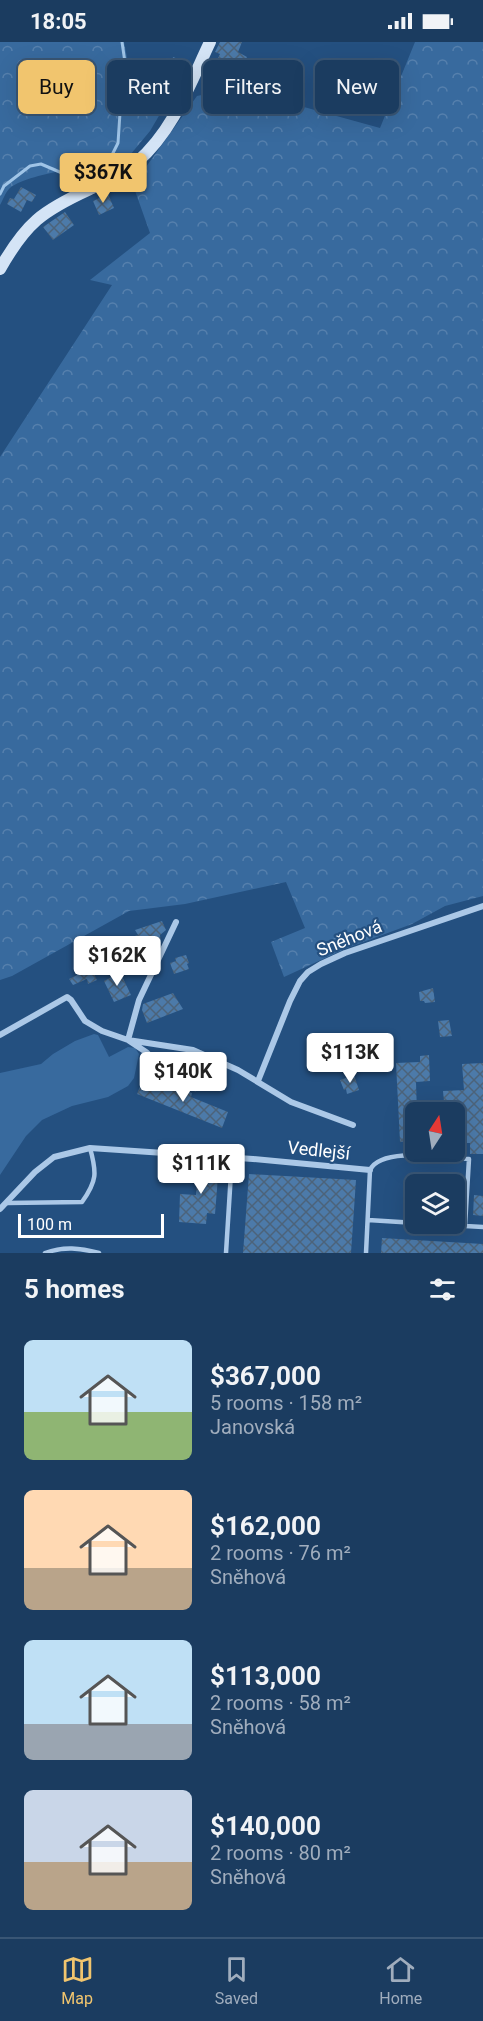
<!DOCTYPE html>
<meta charset="utf-8">
<style>
body{margin:0;font-family:Roboto,sans-serif;background:#244366;color:#f1f3f6;height:100vh;display:flex;flex-direction:column;font-size:22px;white-space:nowrap}
*{box-sizing:border-box;margin:0}
p{font-size:20px;color:#a0adbd}
.icon{flex:none;width:33px;height:33px;fill:none;stroke:currentColor;stroke-width:2;stroke-linecap:round;stroke-linejoin:round}
.map{position:relative;height:1211px;overflow:hidden}
.details{display:flex;flex-direction:column;background:#1b3c60;flex:1}
.details>*{flex:none}
.banner{position:absolute;left:18px;top:18px;width:447px;height:54px;display:flex;gap:12px}
.needle{width:39px;rotate:12deg}
.buttons{position:absolute;left:405px;top:1060px;display:grid;gap:12px}
.buttons a{display:grid;place-items:center;width:60px;height:60px;border-radius:9px;background:#1b3c60;box-shadow:0 6px 24px #0002,0 0 0 2px #395675;font-size:30px}
.scale{position:absolute;left:18px;bottom:15px;width:146px;box-sizing:border-box;padding-left:6px;border:3px solid #fff;border-top:0;font-size:16px;line-height:21px;white-space:nowrap;color:#fff;-webkit-text-stroke:4px #245080;paint-order:stroke}
.price{position:absolute;translate:-50% -51px;padding:0 14px;border-radius:6px;background:#fff;color:#222;font-size:20px;line-height:39px;filter:drop-shadow(0 2px 3px #0008)}
.price::after{content:'';position:absolute;left:50%;top:36px;width:18px;height:14px;margin-left:-9px;background:inherit;clip-path:polygon(0 0,100% 0,50% 100%)}
.price.selected{background:#f1c56e;color:#111}
ul{padding:0;list-style:none}
li{display:flex;align-items:center;gap:18px;height:150px;padding:0 24px}
li span{display:grid;place-items:center;flex:none;width:168px;height:120px;border-radius:9px;color:#555}
li>.icon{margin-inline-start:auto}
span .icon{width:72px;height:72px;fill:#fffc;stroke-width:1}
li b{font-size:26px}
h2{display:flex;justify-content:space-between;align-items:center;height:72px;padding:0 24px;font-size:26px}
.pill{padding:0 21px;border-radius:9px;background:#1b3c60;box-shadow:0 6px 24px #0002,0 0 0 2px #395675;font-size:21px;line-height:54px}
.pill.selected{background:#f1c56e;color:#111}
.status{display:flex;justify-content:space-between;align-items:center;height:42px;padding:0 30px;background:#1b3c60;direction:ltr}
.status svg{height:16px;fill:currentColor}
.tabs{display:flex;justify-content:space-around;align-items:center;height:84px;border-top:2px solid #395675;background:#1b3c60;font-size:16px;color:#a0adbd}
.tabs a{display:grid;justify-items:center;gap:3px}
.tabs .selected{color:#f1c56e}
.map>svg:first-child{display:block}
</style>
<div class="status"><b>18:05</b><svg viewBox="0 0 49 12"><path d="M0 12V9h3v3zM5 12V6h3v6zM10 12V3h3v9zM15 12V0h3v12zM26 1h20v11H26zM47 4h2v5h-2z"/></svg></div>
<div class="map">
<svg width="483" height="1211" viewBox="0 0 483 1211">
<defs>
<pattern id="forest-crowns" width="20" height="18" patternUnits="userSpaceOnUse" patternTransform="scale(1.5)"><rect width="20" height="18" fill="#386a9e"/><path d="M2 6a3 3 0 1 1 6 0M12 15a3 3 0 1 1 6 0" fill="none" stroke="#5680ad"/></pattern>
<pattern id="building-cross-hatch" width="8" height="8" patternUnits="userSpaceOnUse" patternTransform="scale(1.5)"><rect width="8" height="8" fill="#4c7aa9"/><path d="M0 0l8 8M0 8l8-8" fill="none" stroke="#4c637a"/></pattern>
</defs>
<rect width="100%" height="100%" fill="#245080"/>
<path fill="#386a9e" d="M94 992 98 993 109 1015 128 1005 135 1006 139 1012 134 1036 128 1044 108 1055 72 1064 42 1078 26 1094 0 1133V1031L41 1022 53 1012 75 999Z"/>
<path fill="url(#forest-crowns)" d="M0 0H124L130 31 166 45 160 72 150 89 125 119C102 122 25 131 9 147 5 151 3 158 0 163Z
M415 0H483V854L445 864 412 882 347 906 284 935 271 900 305 886 286 840 185 862 129 869 12 934 0 938V415L112 243 90 238 150 191 133 143 197 54 235 46 380 86Z"/>
<g fill="none" stroke-linecap="round" stroke-linejoin="round">
<path stroke="#9fc4e7" stroke-width="3" d="M0 152 4 144 30 124 41 122 69 134 97 127 110 117 118 101 121 56 127 34 122 0"/>
</g>
<path fill="url(#building-cross-hatch)" d="M220 0H242L238 10 247 15 243 23 235 19 229 29 215 22 220 12 215 10Z
M173 15 186 20 178 40 168 36Z
M21 145 36 153 32 160 27 158 21 170 7 162 10 156 14 157Z
M108 152 114 166 99 173 93 159Z
M65 170 74 183 53 198 43 185Z
M162 879 166 888 160 893 161 899 143 910 135 894 138 893 135 888Z
M186 913 189 921 187 922 189 927 174 932 170 921 176 919 175 916Z
M91 926 97 938 88 942 87 937 73 943 69 937Z
M120 930 131 953 114 960 104 939Z
M433 946 435 960 425 961 424 959H420L419 950Z
M173 951 183 967 147 981 142 968 143 962Z
M449 978 452 994 440 995 438 979Z
M429 1013 430 1039 416 1040 417 1071H416V1099L400 1100 396 1021 420 1020V1014Z
M483 1021V1112H470V1101H454V1071H445L443 1049 464 1048 462 1022Z
M354 1033 359 1048 347 1052 346 1047 344 1048 340 1038Z
M143 1037 180 1051 182 1047 192 1051 191 1055 228 1070 222 1086 137 1052Z
M198 1120 222 1121 221 1131H220V1135H218L215 1172 207 1171 206 1182 179 1180 180 1152 196 1153Z
M249 1132 356 1138 351 1211H243Z
M474 1153 483 1154V1174L473 1173Z
M382 1196 483 1202V1211H381Z"/>
<g fill="none" stroke-linecap="round" stroke-linejoin="round">
<path stroke="#abc8e7" stroke-width="4.5" d="M7 1161 82 1160C97 1139 97 1131 90 1106
M368 1178 416 1181
M430 1182 483 1185
M45 1211C64 1204 80 1206 99 1211
M226 1211 232 1115
M366 1211 370 1128C381 1104 446 1116 469 1117L465 1184"/>
<path stroke="#abc8e7" stroke-width="6" d="M176 880 139 958 128 998 146 1010 171 1034 195 1046
M0 993 67 955 71 958 85 979 102 989 128 998 193 1008 238 1028 291 1060 353 1083
M258 1039 290 959 300 939 308 930 321 922 345 911 483 864
M0 1167 35 1130 54 1115 90 1106 253 1117 370 1128"/>
<path stroke="#d4e4f6" stroke-width="12" d="M0 227C26 181 42 169 90 147 106 139 124 132 137 120 173 89 190 42 210 0"/>
</g>
<g text-anchor="middle" dominant-baseline="central" stroke-width="4.5" stroke-linejoin="round" paint-order="stroke">
<g font-size="18" fill="#fff" stroke="#245080">
<text transform="translate(349 896) rotate(-22)">Sněhová</text>
<text transform="translate(319 1108) rotate(6)">Vedlejší</text>
</g>
</g>
</svg>
<div class="buttons">
<a><svg class="needle" viewBox="-14 -14 28 28"><path d="M0-13l5 13h-10z" fill="#e53935"/><path d="M0 13l5-13h-10z" fill="#a0adbd"/></svg></a>
<a><svg class="icon" aria-label="layers" viewBox="0 0 24 24"><path d="M12 4l9 5-9 5-9-5zM3 14l9 5 9-5"/></svg></a>
</div>
<div class="scale">100 m</div>
<b class="price selected" style="left:103px;top:162px">$367K</b>
<b class="price" style="left:117px;top:945px">$162K</b>
<b class="price" style="left:350px;top:1042px">$113K</b>
<b class="price" style="left:183px;top:1061px">$140K</b>
<b class="price" style="left:201px;top:1153px">$111K</b>
<div class="banner">
<a class="pill selected">Buy</a>
<a class="pill">Rent</a>
<a class="pill">Filters</a>
<a class="pill">New</a>
</div>
</div>
<section class="details">
<h2>5 homes<svg class="icon" aria-label="filters" viewBox="0 0 24 24"><path d="M4 7h16M4 17h16"/><circle cx="9" cy="7" r="2"/><circle cx="15" cy="17" r="2"/></svg></h2>
<ul>
<li><span style="background:linear-gradient(#bfe0f5 60%,#8fb573 0)"><svg class="icon" aria-label="home" viewBox="0 0 24 24"><path d="M3 11l9-7 9 7M6 9v11h12V9"/></svg></span><div><b>$367,000</b><p>5 rooms · 158 m²</p><p>Janovská</p></div></li>
<li><span style="background:linear-gradient(#ffd9b3 65%,#b9a48a 0)"><svg class="icon" aria-label="home" viewBox="0 0 24 24"><path d="M3 11l9-7 9 7M6 9v11h12V9"/></svg></span><div><b>$162,000</b><p>2 rooms · 76 m²</p><p>Sněhová</p></div></li>
<li><span style="background:linear-gradient(#bfe0f5 70%,#9aa5b1 0)"><svg class="icon" aria-label="home" viewBox="0 0 24 24"><path d="M3 11l9-7 9 7M6 9v11h12V9"/></svg></span><div><b>$113,000</b><p>2 rooms · 58 m²</p><p>Sněhová</p></div></li>
<li><span style="background:linear-gradient(#c9d6e8 60%,#b9a48a 0)"><svg class="icon" aria-label="home" viewBox="0 0 24 24"><path d="M3 11l9-7 9 7M6 9v11h12V9"/></svg></span><div><b>$140,000</b><p>2 rooms · 80 m²</p><p>Sněhová</p></div></li>
</ul>
</section>
<nav class="tabs">
<a class="selected"><svg class="icon" aria-label="map" viewBox="0 0 24 24"><path d="M3 6l6-2 6 2 6-2v14l-6 2-6-2-6 2zM9 4v14M15 6v14"/></svg>Map</a>
<a><svg class="icon" aria-label="saved" viewBox="0 0 24 24"><path d="M7 4h10v16l-5-4-5 4z"/></svg>Saved</a>
<a><svg class="icon" aria-label="home" viewBox="0 0 24 24"><path d="M3 11l9-7 9 7M6 9v11h12V9"/></svg>Home</a>
</nav>
